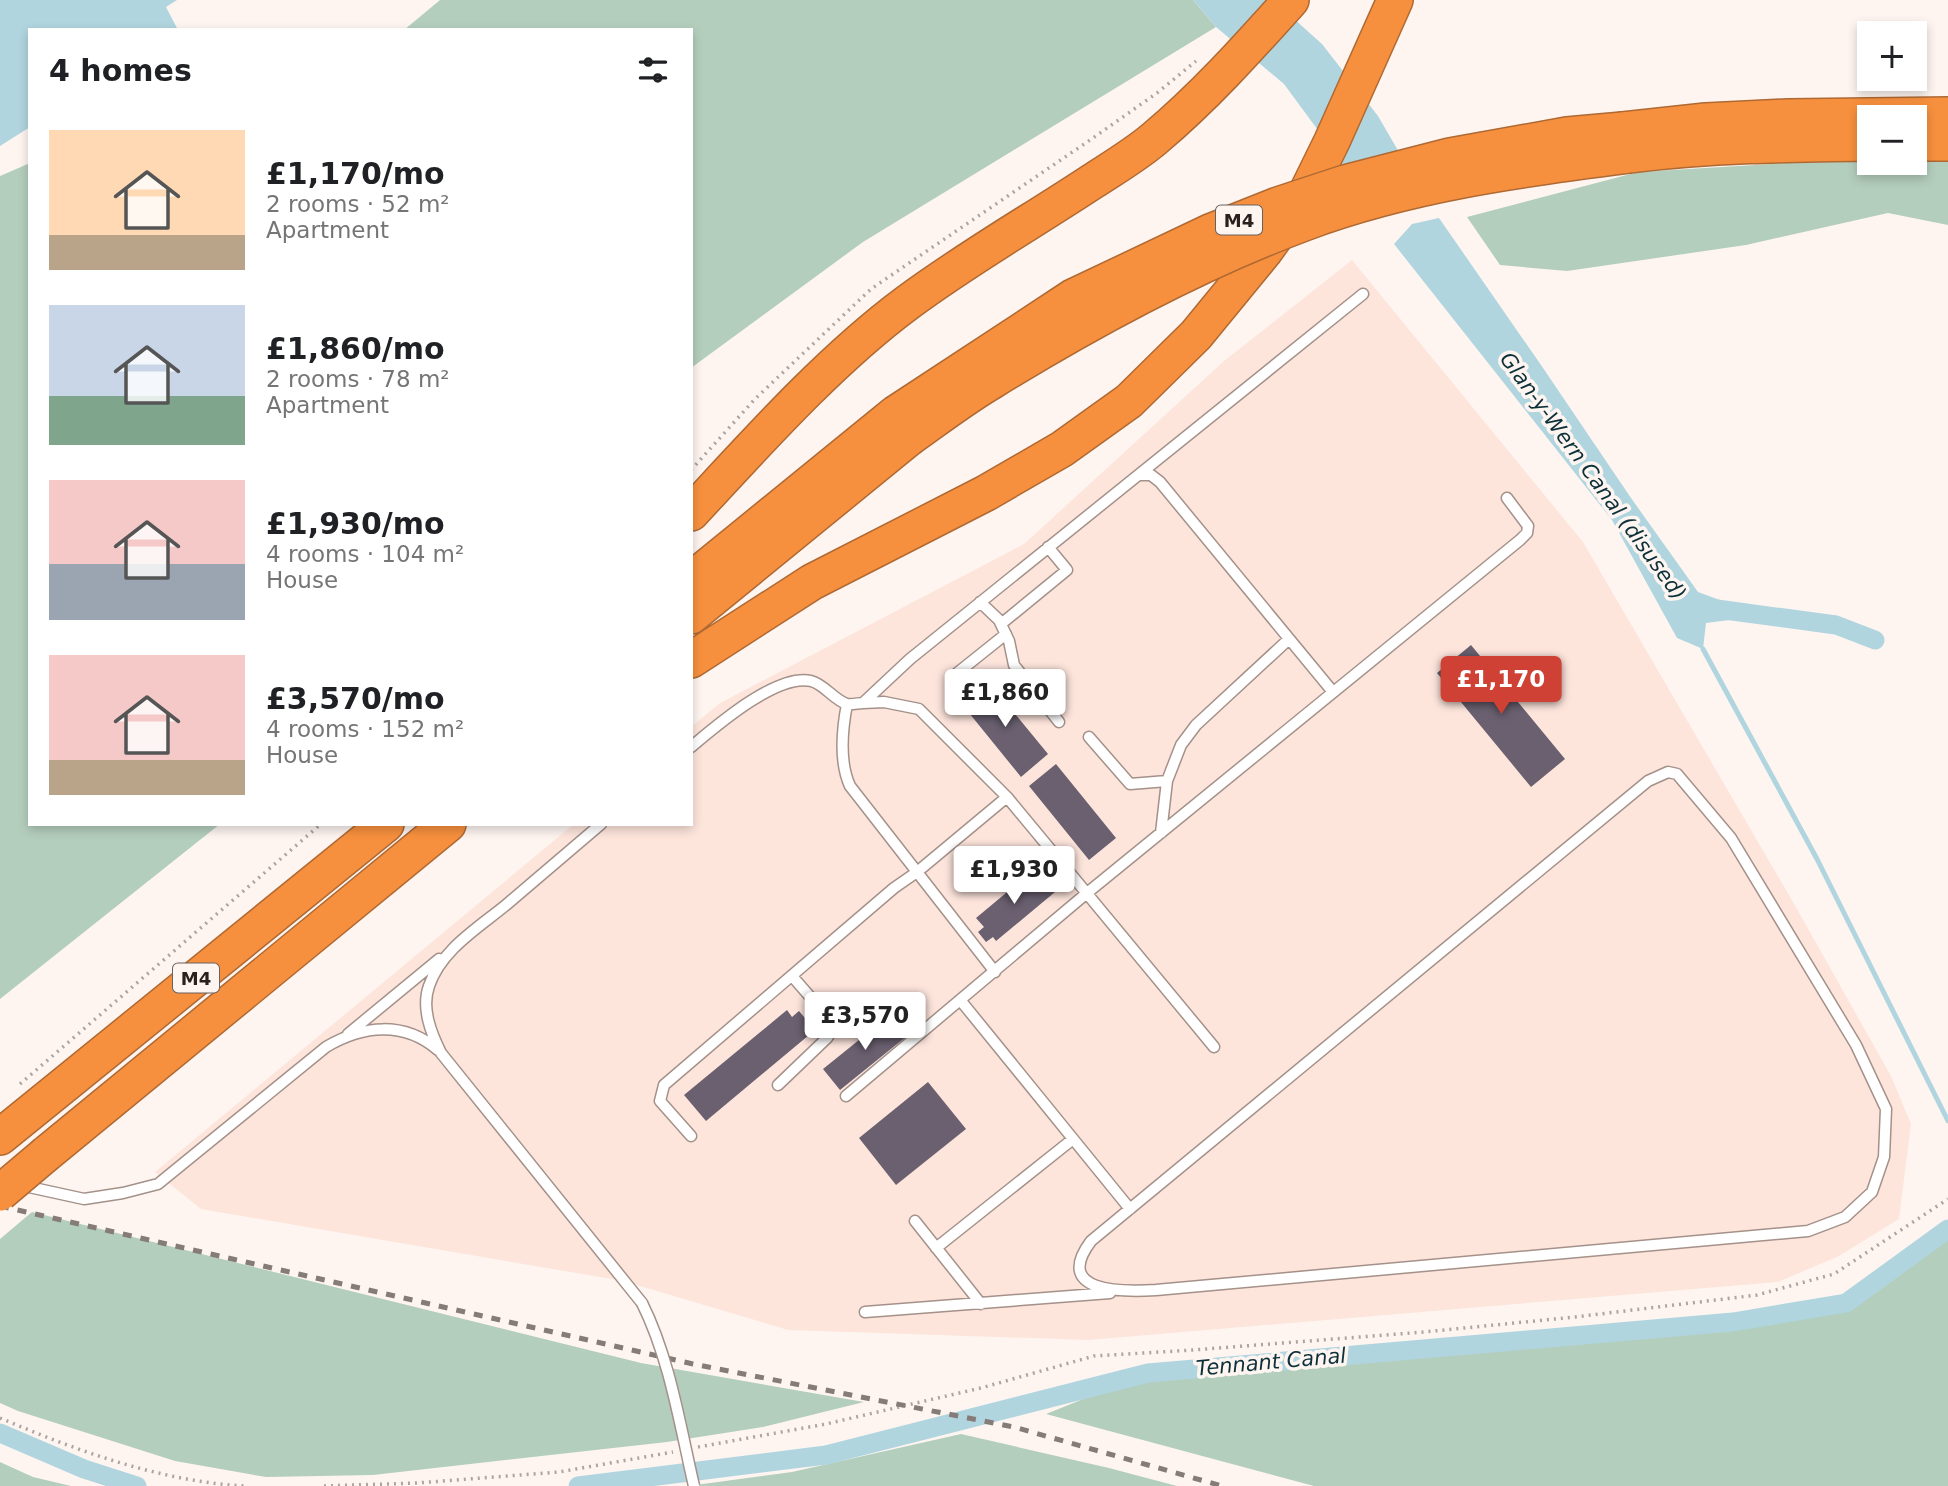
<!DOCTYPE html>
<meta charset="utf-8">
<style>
body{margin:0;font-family:"DejaVu Sans",sans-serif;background:#f2f2f2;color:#202124;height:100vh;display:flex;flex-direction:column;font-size:26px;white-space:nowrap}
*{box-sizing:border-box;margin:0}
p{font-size:23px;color:#757577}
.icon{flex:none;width:38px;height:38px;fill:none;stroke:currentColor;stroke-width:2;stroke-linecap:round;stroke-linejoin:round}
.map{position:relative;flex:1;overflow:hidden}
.side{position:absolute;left:28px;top:28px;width:665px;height:798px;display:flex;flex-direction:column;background:#fff;border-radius:0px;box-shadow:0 4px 10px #0003}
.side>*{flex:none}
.tools{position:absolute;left:1857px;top:21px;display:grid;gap:14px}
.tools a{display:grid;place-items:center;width:70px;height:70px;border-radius:0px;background:#fff;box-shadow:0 4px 10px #0003;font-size:35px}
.price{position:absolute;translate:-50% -60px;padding:0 16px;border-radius:7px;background:#fff;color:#222;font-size:23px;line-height:46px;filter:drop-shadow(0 2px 4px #0008)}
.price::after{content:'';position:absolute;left:50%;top:42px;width:21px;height:16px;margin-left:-10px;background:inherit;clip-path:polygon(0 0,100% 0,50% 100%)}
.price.active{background:#cf4134;color:#fff}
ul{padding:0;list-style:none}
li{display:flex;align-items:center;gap:21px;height:175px;padding:0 21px}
li span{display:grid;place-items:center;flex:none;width:196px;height:140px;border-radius:0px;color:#555}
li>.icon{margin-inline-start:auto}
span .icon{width:84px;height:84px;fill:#fffc;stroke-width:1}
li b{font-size:30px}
h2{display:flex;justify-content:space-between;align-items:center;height:84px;padding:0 21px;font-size:30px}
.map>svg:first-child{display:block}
</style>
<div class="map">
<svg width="1948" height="1486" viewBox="0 0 1948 1486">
<rect width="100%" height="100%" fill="#fef5f1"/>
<path fill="#fde5dc" d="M1352 260 1583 542 1793 902 1891 1076 1911 1124 1899 1219 1839 1256 1778 1282 1088 1340 788 1330 623 1281 201 1209 155 1172 574 824H691V727L720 703 1024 544 1224 361Z"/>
<path fill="#b4cebd" d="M440 0H1193L1216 27 863 242 691 368V30H404Z
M1948 156V225L1888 213 1746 245 1567 271 1500 265 1467 217 1638 172 1869 158V163H1914L1915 157Z
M30 163V824H220L0 999V176Z
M32 1212 641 1363 864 1402 763 1427 667 1442 373 1475 266 1477 175 1461 18 1411 0 1403V1239Z
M1948 1229V1486H1314L1046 1414 1148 1373 1733 1322 1846 1303Z
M961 1434 1109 1468 1177 1486H688L792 1472Z
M0 1462 33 1477 71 1486H0Z"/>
<path fill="#b0d5df" d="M0 0H177L166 7 178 30H30V127L0 146Z
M1193 0H1273L1322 44 1378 116 1403 159 1362 190 1284 84 1216 27Z
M1439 218 1541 365 1631 498 1698 592 1728 603H1740L1743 612 1737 619 1706 623 1703 649 1677 638 1612 520 1394 244 1412 224Z"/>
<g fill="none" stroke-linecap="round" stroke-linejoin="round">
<path stroke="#b0d5df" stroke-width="5" d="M1703 649 1817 859 1948 1121"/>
<path stroke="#b0d5df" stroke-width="19" d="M1717 609 1836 625 1875 640
M0 1433 84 1469 137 1486
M578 1486 826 1455 1148 1373 1733 1322 1846 1303 1948 1229"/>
</g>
<path fill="#6a6070" d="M1471 645 1565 759 1531 787 1437 673Z
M988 681 1048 754 1021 777 961 703Z
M1056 764 1116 838 1089 860 1029 786Z
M1036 868 1055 892 996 941 993 937 986 942 978 932 984 927 976 918Z
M787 1010 792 1017 799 1011 815 1030 706 1121 684 1095Z
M890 1015 907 1036 840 1090 823 1069Z
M928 1082 966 1129 896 1185 859 1138Z"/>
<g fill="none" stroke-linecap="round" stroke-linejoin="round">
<defs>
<path id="service" d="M1140 475H1151L1160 482 1333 692
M980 602 999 620 1009 641 1014 665 1059 722
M1001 624 1067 570 1048 547
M956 674 1006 634
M863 703 884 702 919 709 1007 797 1214 1047
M847 704C842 730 839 762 850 786L995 972
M1089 737 1130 784 1167 781
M691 747C716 726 777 673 811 681 824 684 834 700 847 704 851 705 859 703 863 703L910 659 1363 294
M1668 772 1677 774 1731 838 1856 1045 1886 1109 1884 1157 1872 1192 1845 1217 1808 1231 1156 1290C1122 1292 1052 1293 1091 1241L1648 781Z
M601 824C569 851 538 878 506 905 478 928 441 950 429 986 421 1008 431 1033 441 1053L642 1303
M1161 833 1167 781 1181 745 1196 725 1289 639
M961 1001 1130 1209
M348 1034 439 959
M778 1085 827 1038 832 1030V1022L792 976
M846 1096 1087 893 1520 540 1527 533 1528 526 1507 498
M691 1136 660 1101 664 1085 894 888 917 872 1007 797
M20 1185 84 1199 123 1193 158 1184 326 1047C363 1025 404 1021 438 1050
M915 1221 981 1304
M936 1248 1073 1139
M865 1312 1110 1293"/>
<path id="motorway" d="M1623 130 1706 121 1788 117 1948 115
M1914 143H1948
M1630 155C1710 145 1789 144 1869 143
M691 513C757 442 829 361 907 303 966 259 1031 222 1093 181 1113 168 1135 155 1154 139 1204 97 1247 49 1291 0
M691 580 895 414
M691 616 909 438
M691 660 812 582 986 493 1062 449 1129 401 1196 335 1264 252 1306 194 1332 141 1395 0
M0 1137 386 824
M46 1154 448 824"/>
</defs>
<use href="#service" stroke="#a49189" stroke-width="13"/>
<use href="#motorway" stroke="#af6933" stroke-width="38"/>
<path stroke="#aca4a0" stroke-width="3.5" stroke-dasharray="2 5" stroke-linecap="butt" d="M691 470 755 399 871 289 1093 138 1157 93 1196 61
M20 1084 321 824
M0 1418C78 1451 159 1481 244 1486
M698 1447 826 1424 981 1388 1094 1356 1193 1350 1424 1332 1575 1317 1757 1295 1834 1274 1948 1199
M324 1486 417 1483 559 1472 673 1452"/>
<use href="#service" stroke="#fff" stroke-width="10"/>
<use href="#motorway" stroke="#f7903e" stroke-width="35"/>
<path stroke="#857c79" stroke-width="5" stroke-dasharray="9 9" stroke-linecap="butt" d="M0 1206 693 1364 1014 1427 1222 1486"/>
<defs>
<path id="service-bridge" d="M642 1303C670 1359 680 1426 694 1486"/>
<path id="motorway-bridge" d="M895 414 1073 297 1210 232 1278 205 1345 183 1450 156 1567 135 1623 130
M909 438C936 419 963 398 992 381 1091 320 1194 264 1304 223 1408 184 1520 169 1630 155
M0 1193 46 1154"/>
</defs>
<use href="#service-bridge" stroke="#a49189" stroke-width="13" stroke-linecap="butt"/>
<use href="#motorway-bridge" stroke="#af6933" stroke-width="38" stroke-linecap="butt"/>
<use href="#service-bridge" stroke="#fff" stroke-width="10"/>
<use href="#motorway-bridge" stroke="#f7903e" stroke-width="35"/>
</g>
<g text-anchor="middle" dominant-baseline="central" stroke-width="7" stroke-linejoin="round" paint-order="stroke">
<g fill="#fef5f1" stroke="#69615d" stroke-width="2">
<rect x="1216" y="205.5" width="46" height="29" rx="5"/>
<rect x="173" y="963.5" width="46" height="29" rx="5"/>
</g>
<g font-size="18" font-weight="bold" fill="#29211e">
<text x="1239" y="220">M4</text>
<text x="196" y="978">M4</text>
</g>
<g font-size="21" font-style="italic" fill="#0c3039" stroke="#fef5f1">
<text transform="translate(1593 476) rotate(54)">Glan-y-Wern Canal (disused)</text>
<text transform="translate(1271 1362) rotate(-5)">Tennant Canal</text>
</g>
</g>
</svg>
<div class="tools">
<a>+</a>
<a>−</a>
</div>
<b class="price active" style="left:1501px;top:716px">£1,170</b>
<b class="price" style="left:1005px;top:729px">£1,860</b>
<b class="price" style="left:1014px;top:906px">£1,930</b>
<b class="price" style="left:865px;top:1052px">£3,570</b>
<section class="side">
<h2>4 homes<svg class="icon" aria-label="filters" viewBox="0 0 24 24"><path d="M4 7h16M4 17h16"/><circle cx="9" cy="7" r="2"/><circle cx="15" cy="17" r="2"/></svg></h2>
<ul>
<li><span style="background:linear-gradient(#ffd9b3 75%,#b9a48a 0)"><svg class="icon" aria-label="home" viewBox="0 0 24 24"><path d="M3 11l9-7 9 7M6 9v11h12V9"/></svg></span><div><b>£1,170/mo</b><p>2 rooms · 52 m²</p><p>Apartment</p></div></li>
<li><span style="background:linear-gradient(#c9d6e8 65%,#7fa58c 0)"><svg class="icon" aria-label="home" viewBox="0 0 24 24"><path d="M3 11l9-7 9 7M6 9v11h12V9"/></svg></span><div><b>£1,860/mo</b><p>2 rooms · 78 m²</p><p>Apartment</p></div></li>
<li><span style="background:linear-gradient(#f6c9c9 60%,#9aa5b1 0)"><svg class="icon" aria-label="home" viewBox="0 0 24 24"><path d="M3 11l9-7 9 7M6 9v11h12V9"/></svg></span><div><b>£1,930/mo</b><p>4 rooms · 104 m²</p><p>House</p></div></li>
<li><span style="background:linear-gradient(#f6c9c9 75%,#b9a48a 0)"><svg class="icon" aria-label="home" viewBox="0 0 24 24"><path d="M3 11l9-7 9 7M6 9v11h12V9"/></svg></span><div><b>£3,570/mo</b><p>4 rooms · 152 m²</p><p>House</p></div></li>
</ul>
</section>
</div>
